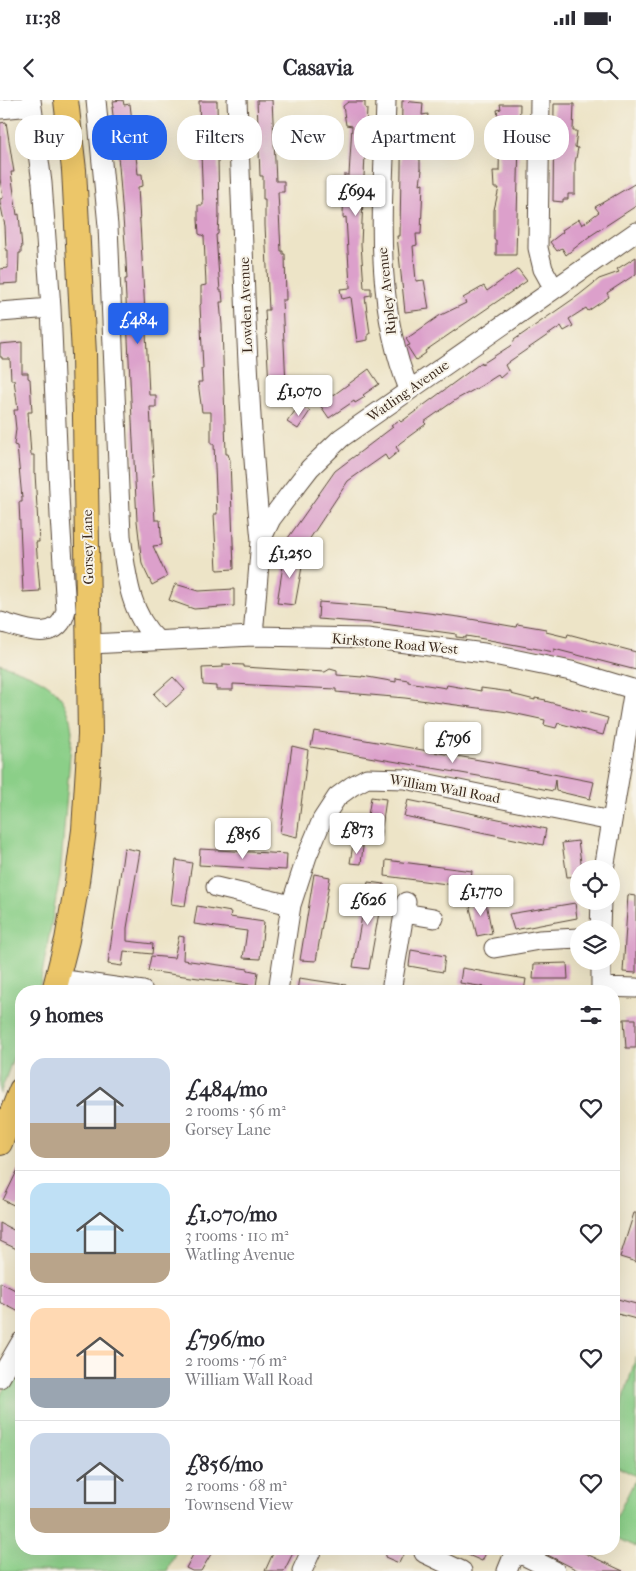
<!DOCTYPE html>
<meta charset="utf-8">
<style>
body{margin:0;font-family:"IM FELL French Canon",serif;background:#f2f2f3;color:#2b2b33;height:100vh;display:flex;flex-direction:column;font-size:19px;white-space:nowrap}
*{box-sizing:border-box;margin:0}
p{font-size:16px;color:#7c7c81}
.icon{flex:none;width:28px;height:28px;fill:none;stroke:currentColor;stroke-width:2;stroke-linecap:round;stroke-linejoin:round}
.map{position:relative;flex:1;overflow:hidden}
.side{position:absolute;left:15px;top:885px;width:605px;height:570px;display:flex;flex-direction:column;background:#fff;border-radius:20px;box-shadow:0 5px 20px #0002}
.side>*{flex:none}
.guide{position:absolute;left:15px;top:15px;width:606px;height:45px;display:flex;gap:10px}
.fabs{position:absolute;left:570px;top:760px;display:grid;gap:10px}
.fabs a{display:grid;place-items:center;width:50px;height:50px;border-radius:50%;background:#fff;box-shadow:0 5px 20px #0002;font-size:25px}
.price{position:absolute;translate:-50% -42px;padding:0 11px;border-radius:5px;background:#fff;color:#222;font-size:16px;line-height:32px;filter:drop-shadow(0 1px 2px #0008)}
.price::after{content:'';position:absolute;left:50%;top:30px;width:15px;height:11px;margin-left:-8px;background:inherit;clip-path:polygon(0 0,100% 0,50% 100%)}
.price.on{background:#2563eb;color:#fff}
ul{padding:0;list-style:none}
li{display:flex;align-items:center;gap:15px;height:125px;padding:0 15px}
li+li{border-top:1px solid #e1e1e2}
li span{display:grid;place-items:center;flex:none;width:140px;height:100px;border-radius:15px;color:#555}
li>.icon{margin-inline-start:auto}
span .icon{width:60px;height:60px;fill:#fffc;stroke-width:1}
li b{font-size:21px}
h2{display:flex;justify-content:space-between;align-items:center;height:60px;padding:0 15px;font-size:21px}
.chip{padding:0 18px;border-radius:20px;background:#fff;box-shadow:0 5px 20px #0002;font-size:18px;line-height:45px}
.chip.on{background:#2563eb;color:#fff}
.status{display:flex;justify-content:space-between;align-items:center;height:35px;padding:0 25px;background:#fff;direction:ltr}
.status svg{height:14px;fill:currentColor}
header{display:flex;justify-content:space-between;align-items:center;height:65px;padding:0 15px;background:#fff;font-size:22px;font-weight:800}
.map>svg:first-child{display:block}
</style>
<div class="status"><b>11:38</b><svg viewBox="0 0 49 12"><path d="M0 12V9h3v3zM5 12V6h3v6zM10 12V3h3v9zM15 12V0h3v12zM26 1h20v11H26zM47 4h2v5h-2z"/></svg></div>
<header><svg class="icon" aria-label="back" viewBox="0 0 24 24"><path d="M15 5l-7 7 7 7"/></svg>Casavia<svg class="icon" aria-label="search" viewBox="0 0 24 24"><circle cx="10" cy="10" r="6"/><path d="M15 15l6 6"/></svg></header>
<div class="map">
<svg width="636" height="1471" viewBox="0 0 636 1471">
<rect width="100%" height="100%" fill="#f7f3e8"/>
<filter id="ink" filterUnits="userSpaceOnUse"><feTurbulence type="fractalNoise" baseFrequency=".02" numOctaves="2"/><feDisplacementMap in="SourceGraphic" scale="10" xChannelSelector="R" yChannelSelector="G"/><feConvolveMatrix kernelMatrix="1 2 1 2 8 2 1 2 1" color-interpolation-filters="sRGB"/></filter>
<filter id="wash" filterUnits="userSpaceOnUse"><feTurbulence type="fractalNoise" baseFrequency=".0096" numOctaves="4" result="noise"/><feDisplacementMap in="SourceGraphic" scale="20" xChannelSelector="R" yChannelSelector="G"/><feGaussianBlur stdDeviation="1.12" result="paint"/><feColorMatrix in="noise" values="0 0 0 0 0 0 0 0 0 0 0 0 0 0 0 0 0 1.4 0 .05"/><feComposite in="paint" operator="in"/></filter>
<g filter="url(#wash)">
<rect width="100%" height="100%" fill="#ede4c7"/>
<path fill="#8bcf88" stroke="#637c53" d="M0 564C26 573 56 581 67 609 70 616 71 625 72 632L60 777 40 885 38 891H21V936L0 994Z
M636 1257V1376L614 1365V1330Z
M21 1261V1449H177L167 1471H0V1299L2 1292Z
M636 1378V1447L614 1436V1422Z"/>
<g id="blocks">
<path fill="#dca0cb" d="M123 0 124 5 130 4 138 74H142L143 86 138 87 145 213 146 218H152L153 233H146L148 273 149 295H156V307H150L154 376H152L155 420H160L162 445 153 446 167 477 152 485 142 464 137 421 125 179H127L125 144 119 66 112 7H114L113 1Z
M257 0H272L276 81H284V92H278L281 151H283V154H285L286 200H282L286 285 269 286 265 210H269L265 125V99H263V76H260Z
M199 1H217L219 115 218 134 216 135 220 191H222L223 202H220L222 225 226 354H228L230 360 234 469 217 470 214 414H217L214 344H211V312H202L198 282H202L201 269H203L200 205 201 204V186L206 185 204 136 199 134 198 119V105H203Z
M402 1 423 3 422 15 428 14 427 23 421 27V39H415V58L420 59V69L422 70 420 84 423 83 421 134H416L417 145 413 146 416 181 424 180 429 209 405 212 397 136H400Z
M348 2H365V8L367 9 361 144 364 188H371V195L365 196 370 234H368V240L357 242 351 197 342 199 340 189 350 188V186L346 117 343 118 344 75H349L352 26 346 25 343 6Z
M500 4H520L516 155H496V140H494V110L499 88H494L493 71H499L500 29 497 10 501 9Z
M554 4H574L573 31H577L575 47 578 48 575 63V94H568V99H563V102L553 101Z
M6 22 13 66 14 72H11L17 115 19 114 22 148H21V153H19L18 183 0 184V169L8 168V150H6L5 126 0 102V99L3 98 0 79V23Z
M636 83V106L590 136 566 155 562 148 557 151 550 142 563 132 562 130 579 119 582 125 599 112 595 107Z
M636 157V174L607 193 609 197 588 211 586 208 569 219 573 226 564 231 561 226 510 261 505 265 508 271 500 278 498 275 481 286 457 299 424 322 426 324 400 343 396 347 399 351 388 360 385 355 348 381 303 449 288 438 335 371 393 327 391 326 399 320 401 322 482 262V264L510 246 514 242V240L579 195 599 179 619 172 617 169Z
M518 169 527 181 425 251 426 253 416 260 407 246 410 245 406 239 439 216 466 203 463 198 484 186 487 191Z
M22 242V273H28V278L30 279 32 312H28L31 355H34V374L35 373 39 442H36L40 491 23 492 19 402H22V398L17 346 14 345 16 329 14 310H18L14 280H11L10 259H2V257H0V244Z
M369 269 379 284 363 295 365 297 355 303 354 301 329 318 320 305Z
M300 304 310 311 298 329 287 322Z
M285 453 304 456 295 505 277 503Z
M175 484 199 491 234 489V506L194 509 169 500Z
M319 502 382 507 459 517 516 527 517 524 546 529V532L567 537 568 534 636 552V570L554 549V552L484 539 466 536V538L456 537V534L384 524 318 519Z
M223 564 244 565V567L307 571 325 572 330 569 337 571V575L362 577V576L396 582V578L408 580V582L446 588 447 585 481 591V588L511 592V594L535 600V598L546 600 545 601 608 618 603 635 558 623 556 628 544 625 545 620 508 612 405 598 336 592V589L233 584V590H216V586L203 585 202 568 223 567Z
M173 577 185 590 166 607 154 594Z
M314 631 491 662 594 682 590 699 556 691 555 680 553 691 484 677 311 647Z
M292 646 308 650 297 737 280 733Z
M371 697 386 699 380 742 364 740Z
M408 700 546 729 543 745 404 716Z
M578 741 582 769H579V776L567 777 562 743Z
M353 744 363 747 361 764 350 763Z
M124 748 140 751 127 828V841L153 844 152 854 124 851 122 866 108 864Z
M200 749 287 754 286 770 199 765Z
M176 760 192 763 185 806 171 804Z
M386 760 472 771 470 787 385 776Z
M314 774 330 777 316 861 300 860Z
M368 782 384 784 369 869 353 867Z
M628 795 636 796V873L623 872Z
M485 798 492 833 477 836 470 808 472 806V800Z
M575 803 577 818 514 830 509 814Z
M197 806 231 812 230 817 264 822 260 859 243 858 247 831 194 824Z
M179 836 184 837 183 860 248 869V870L258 872 256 886 148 871 151 856 174 858Z
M411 850 445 856 443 872 409 866Z
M567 863 568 879H533L534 864Z
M462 868 526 879 524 891H510L460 883Z
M299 878 346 885V891H297Z
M624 919H636V948H626Z
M21 1063V1100L18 1107 3 1100Z
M634 1113H636V1162L620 1157Z
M0 1123 21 1134V1151L0 1141Z
M0 1182 21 1193V1213L0 1202Z
M614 1198 636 1204V1219L614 1213Z
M196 1449H214L201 1471H192L186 1468Z
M275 1449H295L284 1471H265Z
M389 1449H406L399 1463 385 1457Z
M454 1449H488L482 1461Z
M536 1449H576L623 1471H579Z"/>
</g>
</g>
<g filter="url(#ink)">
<use href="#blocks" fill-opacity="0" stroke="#564637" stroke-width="1"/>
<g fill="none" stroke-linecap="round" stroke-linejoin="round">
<defs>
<path id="minor" d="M96 0 108 126 121 436C126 472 129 514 157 540
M237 0C244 147 246 294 261 440
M386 0C384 97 371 197 409 289
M540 0 538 148 543 169 554 189
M0 9 31 6
M0 212 51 208
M0 522C23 528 58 545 66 510L60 416 51 208 42 83 31 0
M253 536 261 440 271 419 289 395 310 368 341 338 636 132
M90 544 253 536 367 538 484 553 576 572 636 590
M604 769 634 589
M216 787 291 805
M404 813 434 818
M600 829 601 801
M494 848 539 840 579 838
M601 861V891
M58 879 143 891
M601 887 636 888
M278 891 291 805 307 756 322 720 337 697 352 686 367 678 405 679 611 721
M391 891 406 802
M0 1278 21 1242
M515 1451 555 1471
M424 1453 462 1471
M302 1471 312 1449
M507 1471 516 1449"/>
<path id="major" d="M54 891 67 840 76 789 84 730 90 635 84 254 74 70 66 0
M0 1043 21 990"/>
</defs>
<use href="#minor" stroke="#564637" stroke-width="21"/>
<use href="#major" stroke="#564637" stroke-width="26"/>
<use href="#minor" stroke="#fff" stroke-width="19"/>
<use href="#major" stroke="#ecc669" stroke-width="24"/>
</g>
</g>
<g text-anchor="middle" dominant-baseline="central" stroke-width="4" stroke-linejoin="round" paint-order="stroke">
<g font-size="14" fill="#3b2a1e" stroke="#f7f3e8">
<text transform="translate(387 191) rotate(-96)">Ripley Avenue</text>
<text transform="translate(246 205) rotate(-92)">Lowden Avenue</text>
<text transform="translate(408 291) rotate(-35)">Watling Avenue</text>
<text transform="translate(88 447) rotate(-91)">Gorsey Lane</text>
<text transform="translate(395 544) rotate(5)">Kirkstone Road West</text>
<text transform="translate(445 689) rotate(10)">William Wall Road</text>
</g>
</g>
</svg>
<div class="fabs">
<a><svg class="icon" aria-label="locate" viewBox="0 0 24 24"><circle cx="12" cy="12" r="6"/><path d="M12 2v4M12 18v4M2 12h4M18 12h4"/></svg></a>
<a><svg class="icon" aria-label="layers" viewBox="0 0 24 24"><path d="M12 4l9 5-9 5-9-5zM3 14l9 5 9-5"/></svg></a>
</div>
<b class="price" style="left:356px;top:117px">£694</b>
<b class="price on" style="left:138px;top:245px">£484</b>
<b class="price" style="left:299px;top:317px">£1,070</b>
<b class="price" style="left:290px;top:479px">£1,250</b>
<b class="price" style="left:453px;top:664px">£796</b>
<b class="price" style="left:357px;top:755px">£873</b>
<b class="price" style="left:243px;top:760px">£856</b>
<b class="price" style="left:481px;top:817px">£1,770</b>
<b class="price" style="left:368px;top:826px">£626</b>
<div class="guide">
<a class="chip">Buy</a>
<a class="chip on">Rent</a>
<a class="chip">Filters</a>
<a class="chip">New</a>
<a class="chip">Apartment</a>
<a class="chip">House</a>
</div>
<section class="side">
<h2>9 homes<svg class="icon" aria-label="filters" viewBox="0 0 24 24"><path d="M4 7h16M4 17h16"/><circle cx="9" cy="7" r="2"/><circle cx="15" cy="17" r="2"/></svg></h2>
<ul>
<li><span style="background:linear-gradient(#c9d6e8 65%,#b9a48a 0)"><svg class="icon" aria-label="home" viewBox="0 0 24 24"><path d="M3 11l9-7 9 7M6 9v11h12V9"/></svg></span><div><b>£484/mo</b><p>2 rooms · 56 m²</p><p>Gorsey Lane</p></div><svg class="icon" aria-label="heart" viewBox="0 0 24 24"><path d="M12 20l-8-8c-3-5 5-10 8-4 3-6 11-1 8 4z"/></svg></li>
<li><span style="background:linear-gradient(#bfe0f5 70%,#b9a48a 0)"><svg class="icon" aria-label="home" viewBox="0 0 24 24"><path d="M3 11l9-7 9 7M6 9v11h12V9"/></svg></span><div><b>£1,070/mo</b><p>3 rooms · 110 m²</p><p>Watling Avenue</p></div><svg class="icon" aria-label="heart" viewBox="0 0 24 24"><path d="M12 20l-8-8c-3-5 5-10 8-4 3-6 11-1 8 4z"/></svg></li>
<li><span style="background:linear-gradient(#ffd9b3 70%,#9aa5b1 0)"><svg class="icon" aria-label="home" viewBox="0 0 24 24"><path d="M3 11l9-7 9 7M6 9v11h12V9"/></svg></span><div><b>£796/mo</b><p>2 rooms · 76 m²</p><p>William Wall Road</p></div><svg class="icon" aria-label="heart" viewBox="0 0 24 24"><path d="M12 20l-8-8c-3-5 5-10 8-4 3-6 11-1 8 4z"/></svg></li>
<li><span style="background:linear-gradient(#c9d6e8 75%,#b9a48a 0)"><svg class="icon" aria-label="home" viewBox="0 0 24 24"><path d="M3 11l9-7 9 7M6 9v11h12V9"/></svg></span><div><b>£856/mo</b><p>2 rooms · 68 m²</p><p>Townsend View</p></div><svg class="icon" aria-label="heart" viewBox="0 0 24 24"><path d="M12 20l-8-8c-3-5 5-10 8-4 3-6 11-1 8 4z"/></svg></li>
</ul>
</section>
</div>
